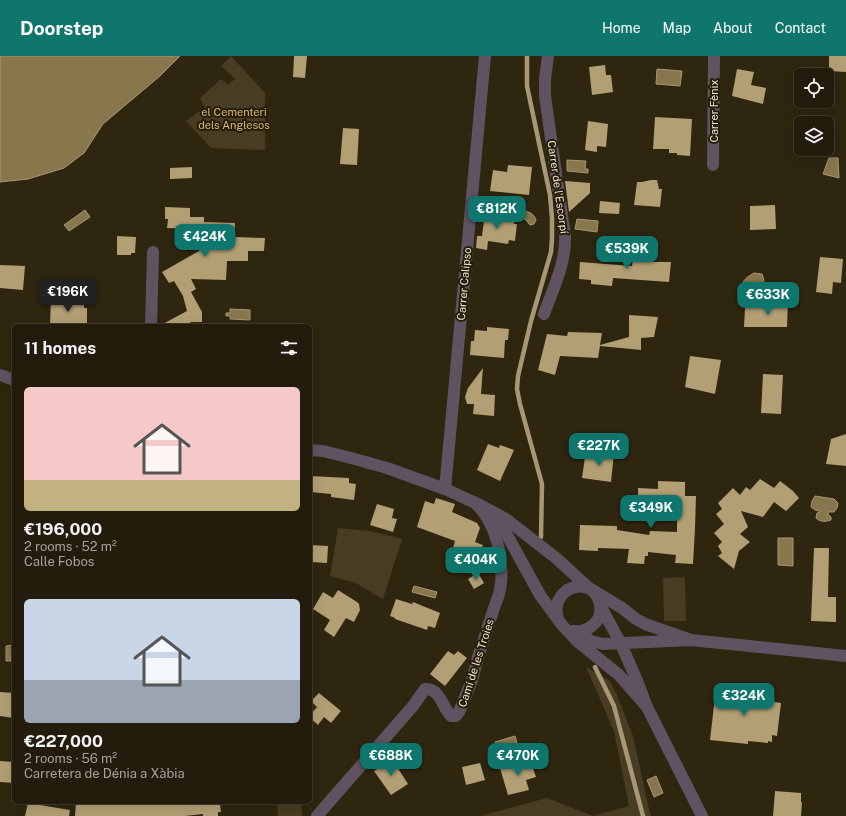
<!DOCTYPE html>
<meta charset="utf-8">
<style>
body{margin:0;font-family:"Public Sans",sans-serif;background:#2f291a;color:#f1f3f6;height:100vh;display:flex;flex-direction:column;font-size:15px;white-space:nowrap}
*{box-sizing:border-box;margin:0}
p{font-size:13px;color:#a3a19d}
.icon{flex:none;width:22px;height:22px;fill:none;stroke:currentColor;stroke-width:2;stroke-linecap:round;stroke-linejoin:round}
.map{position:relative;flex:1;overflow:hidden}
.panel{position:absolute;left:12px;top:268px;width:300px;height:480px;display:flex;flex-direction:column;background:#231c0c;border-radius:6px;box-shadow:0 4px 16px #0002,0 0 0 1px #403a2d}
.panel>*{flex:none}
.controls{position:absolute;left:794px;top:12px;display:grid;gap:8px}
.controls a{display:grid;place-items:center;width:40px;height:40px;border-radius:6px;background:#231c0c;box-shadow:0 4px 16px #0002,0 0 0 1px #403a2d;font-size:20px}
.price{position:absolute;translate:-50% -34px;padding:0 9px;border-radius:8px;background:#0f766e;color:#fff;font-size:13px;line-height:26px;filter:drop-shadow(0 1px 2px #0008)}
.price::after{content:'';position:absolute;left:50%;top:24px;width:12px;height:9px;margin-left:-6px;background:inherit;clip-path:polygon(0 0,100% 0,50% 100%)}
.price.selected{background:#222;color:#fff}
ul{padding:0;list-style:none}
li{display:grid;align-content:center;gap:8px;height:212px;padding:0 12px}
li span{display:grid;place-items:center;height:124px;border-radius:6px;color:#555}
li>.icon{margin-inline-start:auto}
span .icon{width:72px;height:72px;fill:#fffc;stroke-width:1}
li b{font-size:17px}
h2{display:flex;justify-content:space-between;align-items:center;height:48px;padding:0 12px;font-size:17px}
header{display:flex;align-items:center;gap:24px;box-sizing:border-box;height:56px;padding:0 20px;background:#0f766e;color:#fff}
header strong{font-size:19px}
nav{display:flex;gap:22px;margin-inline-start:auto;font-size:14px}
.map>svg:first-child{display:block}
</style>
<header>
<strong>Doorstep</strong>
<nav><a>Home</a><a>Map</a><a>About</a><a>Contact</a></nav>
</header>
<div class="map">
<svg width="846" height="760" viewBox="0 0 846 760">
<rect width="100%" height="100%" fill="#2f2610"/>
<path fill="#483c22" d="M231 0 265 37V94L211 92 186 65 205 51 200 42 221 23 228 29 235 23 221 10Z
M338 472 370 475 402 483 383 543 356 527 330 520Z
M685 521 686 565H664L663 522Z
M586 611 610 625 617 639 633 680 649 753 651 760H480L547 742 593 760 629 750 614 675Z
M277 746H301L302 760H278Z"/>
<path fill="#88764c" stroke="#a69776" d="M0 0H180L160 20 103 68 84 97 64 112 28 123 0 126Z
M657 13 682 15 680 30 656 28Z
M829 102H838L839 122 823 118Z
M567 104 586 105 585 113H588V117L567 115Z
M85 154 90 161 69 175 64 169Z
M522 155C529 155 534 158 536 164L534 168 530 169 526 164 520 161V157Z
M577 163 598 165 597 176 575 173Z
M754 217 762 218 764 224C760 232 756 236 748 239L743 237C741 225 744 223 754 217Z
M230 253 250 254V264L230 263V260H226V257H230Z
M815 440 834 443 838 447 837 452 834 456H828V458L831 461V464C826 466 820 466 816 462L817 457 820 456 819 455 815 454 811 451 812 445Z
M778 482H793V510L778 509Z
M414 530 437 536 435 542 412 536Z
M14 589V599L11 600V605H6V590Z
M515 680 518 690 498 696 495 686Z
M656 720 663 737 654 741 647 724Z"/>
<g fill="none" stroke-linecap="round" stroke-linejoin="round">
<path stroke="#a69776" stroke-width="4.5" d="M527 0V30L550 139 552 162V183L551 196 531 265 518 320 517 333 520 348 542 428 541 481
M595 611 614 650 643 760"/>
</g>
<path fill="#b29f74" d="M294 0H307L305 22 293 21Z
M829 0H846V16L829 15Z
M605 9 606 19H611L613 36 592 39 589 11Z
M737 13 754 16 751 29 766 32 763 48 732 40Z
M655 61 692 63 690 100 677 99V97H669V93H653Z
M588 65 608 68 606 91 597 90V96L585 94Z
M343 72 359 73 357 109 340 108Z
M508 109 532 111 529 139 490 135 493 114 507 116Z
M192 111V122L170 123V112Z
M651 124H657L659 133H662L660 151 634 149 637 126H642Z
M565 125 590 127V137L569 156Z
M600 145 620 147 619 158 599 157Z
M775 149 776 173 750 174V150Z
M165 151 190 152V161H204V166L235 167 234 181 265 182 264 195H248V205H227L226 224 191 223 196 233 191 236 202 256V266H190L193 270H159L187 255 183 240 174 225 169 227 162 216 199 195V173L167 172 168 163H165Z
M487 157 515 160 514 168H517L515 185 509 184 508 188 488 185 487 194 476 192 477 180H482L484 165H486Z
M117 180 136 181 135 197H131V199H117Z
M638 192H651L654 196 653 206H671L669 226 613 222 612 230 591 228V224L579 223 580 206 632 210 634 196Z
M820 201 843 203 841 227 833 226 832 238 816 236Z
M0 209 25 210 23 234 0 232Z
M51 242 84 243V252H87V270H50Z
M773 243 788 244 787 271H744L745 252H772Z
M629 259 658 261 654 281 641 282V294L600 290 598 302 560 300 555 319 538 314 547 278 567 280 568 276 602 277 600 289 629 281Z
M487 271 509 273 508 284H505L504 302 470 299 471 285H474L475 274 487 275Z
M690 300 721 304 715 338 685 331Z
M483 312 481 338 495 339 494 360 473 358 474 348H467L465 341 468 332Z
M763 318 783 319 781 358 761 357Z
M846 378V410L826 408 831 383Z
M488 388 499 392 500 389 514 394 500 425 477 414Z
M596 395 614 397 611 426 582 422 585 401 595 402Z
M310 420 349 422V427L356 428 354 444 331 441V438L310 436Z
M760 423 774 432 780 425 793 435 799 442 786 455 774 446 763 461 741 455 748 471 740 478 750 486 739 495 734 513 718 500 722 497 718 490 722 486 714 477 724 468 716 458 722 453 718 447 733 432 740 439 746 431 750 434Z
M658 425 685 426V440H696L695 472 693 508 675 507 676 499 648 496V500H645L644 508 627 507 629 493 598 492V495L579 494 580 469 617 470V474L649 479 650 475 677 476V450L642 449V446H638V432L658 433Z
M436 442 455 448 452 456 477 467 480 472 475 486 483 489 477 507 451 499 455 485 417 471 425 445 434 448Z
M377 448 394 453 392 462 397 463 393 476 370 469Z
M310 489 328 490 327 507 310 506Z
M814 492H829L828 541H836V566L811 565Z
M478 517 484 527 474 533 468 523Z
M338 534 357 546 359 548 360 554 354 566 346 562 334 581 324 574 330 564 313 553 323 536 333 542Z
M396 543 412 548 413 546 440 557 435 572 428 570 427 574 395 563V562L390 560Z
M448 595 454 599 458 595 467 602 445 630 430 618Z
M716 632 768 639V645L781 647 777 680 772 679V686L768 685V687L748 685V688L710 684Z
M0 636 14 637V662L0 660Z
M319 637 341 655 331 667 324 661 318 669 310 662V659L317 651 311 645Z
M392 703 408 728 391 739 374 715Z
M530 704 536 721 526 724 529 734 508 739 500 712Z
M0 705 14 706V727L0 726Z
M480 707 485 724 466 729 462 711Z
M775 735 801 737V746H802L801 760H773Z
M76 746H194L193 748 220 749 221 756H218V760H203V758L185 760H75Z
M28 747 70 754 69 760H25Z"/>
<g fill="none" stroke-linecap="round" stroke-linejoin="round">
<path stroke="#5f5261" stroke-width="12" d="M713 109 714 0
M544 258C553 233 566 207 565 180L545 40V23L548 0
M151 270 153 196
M0 319 14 324
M310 394 323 395 351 402 387 412 445 433 480 449 506 463 556 502 589 532 622 552 636 563 645 568 691 584
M445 433 485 0
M489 459 499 468 507 479 540 539 562 569 577 585 619 619 647 651
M600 549 621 588 638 627 647 651 702 760
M558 563C548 529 596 517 600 550 601 556 600 562 595 567 590 573 581 576 573 575
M579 576 591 585 603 588 691 584 846 600
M317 760 413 650 425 633C440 632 442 651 451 660H456L459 656 472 624 478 601 495 549C509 519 499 468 474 446"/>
</g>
<g text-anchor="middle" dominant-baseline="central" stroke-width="4" stroke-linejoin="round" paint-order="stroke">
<g font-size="11" fill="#ebe5d8" stroke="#251c06">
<text transform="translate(714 55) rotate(-90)">Carrer Fènix</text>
<text transform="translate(558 131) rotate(82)">Carrer de l'Escorpí</text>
<text transform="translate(464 228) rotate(-85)">Carrer Calipso</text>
<text transform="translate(476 607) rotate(-72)">Camí de les Troies</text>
</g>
<g font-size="11" fill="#d9bb78" stroke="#251c06">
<text x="234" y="56">el Cementeri<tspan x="234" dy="13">dels Anglesos</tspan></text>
</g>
</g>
</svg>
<div class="controls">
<a><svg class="icon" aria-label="locate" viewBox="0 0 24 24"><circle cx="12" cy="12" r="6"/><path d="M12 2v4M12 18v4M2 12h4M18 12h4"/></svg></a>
<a><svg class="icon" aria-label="layers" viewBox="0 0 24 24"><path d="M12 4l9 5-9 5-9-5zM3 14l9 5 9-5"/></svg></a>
</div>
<b class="price" style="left:497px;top:174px">€812K</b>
<b class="price" style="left:205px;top:202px">€424K</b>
<b class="price" style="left:627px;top:214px">€539K</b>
<b class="price selected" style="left:68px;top:257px">€196K</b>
<b class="price" style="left:768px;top:260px">€633K</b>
<b class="price" style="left:599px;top:411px">€227K</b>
<b class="price" style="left:651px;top:473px">€349K</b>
<b class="price" style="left:476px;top:525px">€404K</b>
<b class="price" style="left:744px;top:661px">€324K</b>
<b class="price" style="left:391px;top:721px">€688K</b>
<b class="price" style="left:518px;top:721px">€470K</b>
<section class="panel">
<h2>11 homes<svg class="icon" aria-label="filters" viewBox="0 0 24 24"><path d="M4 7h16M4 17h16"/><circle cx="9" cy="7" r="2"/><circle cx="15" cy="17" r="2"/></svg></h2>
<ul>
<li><span style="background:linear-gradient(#f6c9c9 75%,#c2b280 0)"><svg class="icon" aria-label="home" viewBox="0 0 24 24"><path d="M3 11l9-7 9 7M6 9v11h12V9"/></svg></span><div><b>€196,000</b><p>2 rooms · 52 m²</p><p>Calle Fobos</p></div></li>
<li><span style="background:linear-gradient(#c9d6e8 65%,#9aa5b1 0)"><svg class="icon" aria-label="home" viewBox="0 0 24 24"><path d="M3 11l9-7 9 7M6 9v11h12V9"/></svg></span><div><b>€227,000</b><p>2 rooms · 56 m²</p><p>Carretera de Dénia a Xàbia</p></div></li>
</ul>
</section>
</div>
